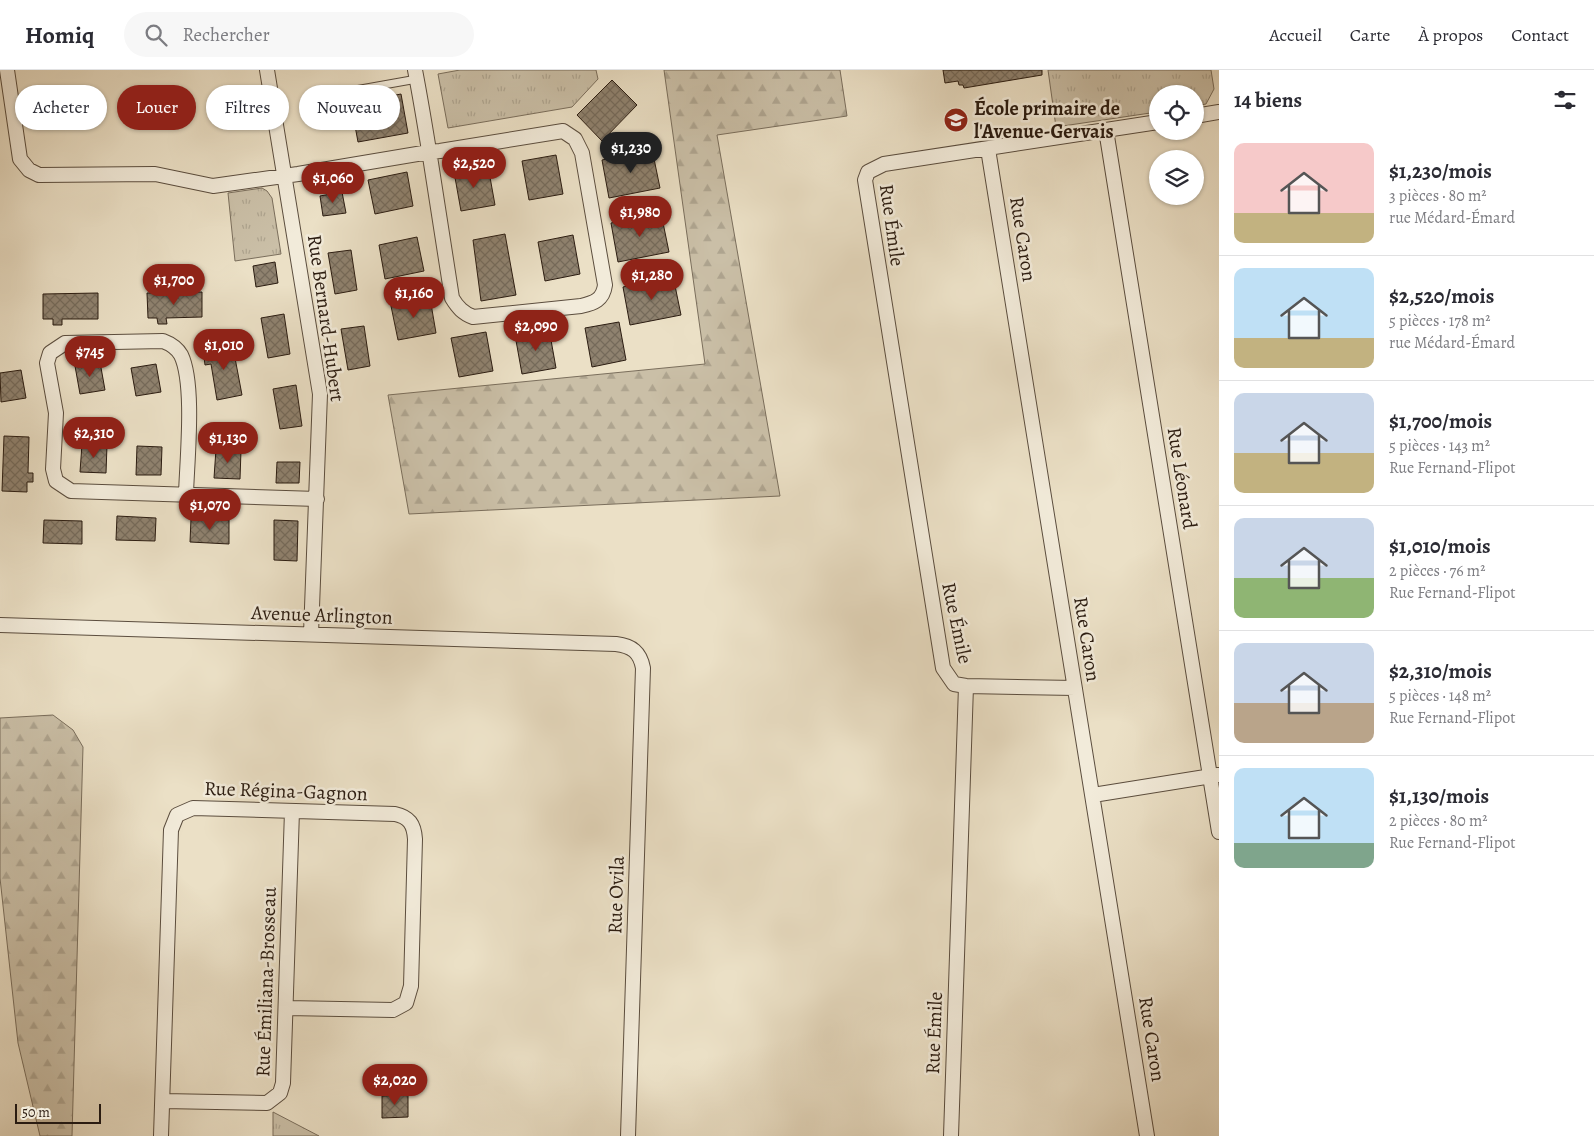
<!DOCTYPE html>
<html lang="fr">
<meta charset="utf-8">
<style>
body{margin:0;font-family:Alegreya,serif;background:#f7f7f7;color:#2b2b33;height:100vh;display:flex;flex-direction:column;font-size:19px;white-space:nowrap}
*{box-sizing:border-box;margin:0}
p{font-size:16px;color:#7c7c81}
.icon{flex:none;width:28px;height:28px;fill:none;stroke:currentColor;stroke-width:2;stroke-linecap:round;stroke-linejoin:round}
.map{position:relative;flex:1;overflow:hidden}
.panel{display:flex;flex-direction:column;background:#fff;width:375px}
.panel>*{flex:none}
.guide{position:absolute;left:15px;top:15px;width:475px;height:45px;display:flex;gap:10px}
.tools{position:absolute;left:1149px;top:15px;display:grid;gap:10px}
.tools a{display:grid;place-items:center;width:55px;height:55px;border-radius:50%;background:#fff;box-shadow:0 1px 4px #0004;font-size:25px}
.scale{position:absolute;left:15px;bottom:12px;width:86px;box-sizing:border-box;padding-left:5px;border:2px solid #2b1c11;border-top:0;font-size:14px;line-height:18px;white-space:nowrap;color:#2b1c11;-webkit-text-stroke:4px #f2ebda;paint-order:stroke}
.price{position:absolute;translate:-50% -42px;padding:0 11px;border-radius:18px;background:#8f2418;color:#fff;font-size:16px;line-height:32px;filter:drop-shadow(0 1px 2px #0008)}
.price::after{content:'';position:absolute;left:50%;top:30px;width:15px;height:11px;margin-left:-8px;background:inherit;clip-path:polygon(0 0,100% 0,50% 100%)}
.price.current{background:#222;color:#fff}
ul{padding:0;list-style:none}
li{display:flex;align-items:center;gap:15px;height:125px;padding:0 15px}
li+li{border-top:1px solid #e1e1e2}
li span{display:grid;place-items:center;flex:none;width:140px;height:100px;border-radius:10px;color:#555}
li>.icon{margin-inline-start:auto}
span .icon{width:60px;height:60px;fill:#fffc;stroke-width:1}
li b{font-size:21px}
h2{display:flex;justify-content:space-between;align-items:center;height:60px;padding:0 15px;font-size:21px}
.chip{padding:0 18px;border-radius:22px;background:#fff;box-shadow:0 1px 4px #0004;font-size:18px;line-height:45px}
.chip.current{background:#8f2418;color:#fff}
header{display:flex;align-items:center;gap:30px;box-sizing:border-box;height:70px;padding:0 25px;background:#fff;border-bottom:1px solid #e1e1e2}
header strong{font-size:24px}
nav{display:flex;gap:28px;margin-inline-start:auto;font-size:18px}
.search{width:350px;height:45px;background:#f7f7f7;display:flex;align-items:center;gap:12px;box-sizing:border-box;padding:0 18px;border-radius:28px;color:#7c7c81;font-size:19px}
main{display:flex;flex:1;min-height:0}
.map>svg:first-child{display:block}
</style>
<header>
<strong>Homiq</strong>
<div class="search"><svg class="icon" aria-label="search" viewBox="0 0 24 24"><circle cx="10" cy="10" r="6"/><path d="M15 15l6 6"/></svg>Rechercher</div>
<nav><a>Accueil</a><a>Carte</a><a>À propos</a><a>Contact</a></nav>
</header>
<main>
<div class="map">
<svg width="1219" height="1066" viewBox="0 0 1219 1066">
<defs>
<pattern id="forest-firs" width="22" height="20" patternUnits="userSpaceOnUse" patternTransform="scale(1.25)"><rect width="22" height="20" fill="#cabfa7"/><path d="M5 1l3.5 6h-7zM16 11l3.5 6h-7z" fill="#aea48f"/></pattern>
<pattern id="park-tufts" width="24" height="20" patternUnits="userSpaceOnUse" patternTransform="scale(1.25)"><rect width="24" height="20" fill="#cabfa7"/><path d="M3 7l-1-3M5 7V3M7 7l1-3M15 17l-1-3M17 17v-4M19 17l1-3" fill="none" stroke="#aea48f"/></pattern>
<pattern id="building-cross-hatch" width="8" height="8" patternUnits="userSpaceOnUse" patternTransform="scale(1.25)"><rect width="8" height="8" fill="#8f826f"/><path d="M0 0l8 8M0 8l8-8" fill="none" stroke="#756a5a"/></pattern>
</defs>
<rect width="100%" height="100%" fill="#ebe0c6"/>
<filter id="stains"><feTurbulence type="fractalNoise" baseFrequency=".004" numOctaves="4"/><feColorMatrix values="0 0 0 0 .2 0 0 0 0 .09 0 0 0 0 .02 0 0 0 .5 -.17"/></filter>
<radialGradient id="worn" r=".72"><stop offset=".6" stop-color="#630" stop-opacity="0"/><stop offset="1" stop-color="#630" stop-opacity=".3"/></radialGradient>
<path fill="url(#forest-firs)" stroke="#7a6e5c" d="M664 0H840L847 46 717 65 780 426 409 444 388 325 705 294Z
M53 645 73 660 83 677 72 1066H40L18 973 0 808V648Z"/>
<path fill="url(#park-tufts)" stroke="#7a6e5c" d="M460 0H596L598 9 572 37 448 58 438 4Z
M1048 0H1211L1214 19 1206 34 1195 36V24H1158L1157 42 1056 57Z
M262 118 267 121 272 128 281 184 235 191 228 123Z
M273 1042 319 1066H273Z"/>
<path fill="url(#building-cross-hatch)" stroke="#2b1c11" d="M943 0H1042V5L964 18 963 15H959L958 11 945 13Z
M612 10 637 35 602 71 577 45Z
M401 24 408 63 358 72 351 34Z
M652 79 660 118 609 128 602 90Z
M556 85 563 124 529 130 522 91Z
M488 96 495 135 461 141 454 102Z
M407 102 413 136 375 144 368 110Z
M342 122 346 143 323 146 320 126Z
M661 143 669 182 618 192 611 153Z
M505 164 516 225 481 231 473 170Z
M573 165 580 204 545 211 538 172Z
M417 167 424 201 385 209 379 175Z
M351 180 357 220 335 224 328 183Z
M275 192 278 213 256 217 253 196Z
M673 206 681 245 630 255 623 217Z
M202 222V247L166 248 167 254H158L157 248H148L147 223Z
M98 223V249H62V255H53V249H43V224Z
M430 228 436 263 398 270 391 236Z
M284 244 290 284 268 288 261 248Z
M619 252 626 290 592 297 585 258Z
M364 256 370 296 348 300 341 259Z
M549 259 556 298 522 304 515 265Z
M486 262 493 301 459 307 451 268Z
M232 272 242 325 217 330 211 294 205 295 204 287 210 286 208 276Z
M100 292 105 320 80 324 75 296Z
M156 294 161 322 136 326 131 298Z
M21 300 26 328 1 332 0 303Z
M296 315 302 356 280 359 273 319Z
M4 366 29 367 28 403H33V412H27V422L2 421Z
M82 374 107 375 106 403 80 402Z
M137 376 162 377 161 405H136Z
M216 379 241 380 240 409 214 408Z
M277 392H300L299 413H276Z
M117 446 156 448 155 471 116 470Z
M191 449 229 450V474L190 472Z
M44 450 82 451V474L43 473Z
M274 450 298 451 297 491 274 490Z
M408 1025V1047L382 1048V1026Z"/>
<g fill="none" stroke-linecap="round" stroke-linejoin="round">
<defs>
<path id="lane" d="M344 22 417 9"/>
<path id="street" d="M7 0 20 89 29 100 39 105 155 104 213 116 298 104 429 82 440 81 563 61 575 69 582 83 605 215C603 230 594 233 581 236L473 247C463 243 458 238 452 228L431 93C426 62 421 31 415 0
M267 0 320 324 311 564
M1195 46 1219 42
M1106 60 1219 762
M988 79 1147 1066
M186 424C187 390 195 314 181 285 177 278 171 274 163 271L65 273 50 283 47 293 56 343 53 399 56 411 71 421 317 429
M0 555 616 574C632 576 640 582 643 598L628 1066
M1075 618 966 616 954 614 943 598 865 110 868 102 884 94 1158 52
M1093 725 1218 705
M163 1031 267 1033 280 1023 283 1013 292 741
M161 1066 171 760 177 745 193 738 395 744C409 747 414 754 415 769L411 916 406 933 393 940 287 938
M951 1066 966 616"/>
</defs>
<use href="#lane" stroke="#5b4d3e" stroke-width="9"/>
<use href="#street" stroke="#5b4d3e" stroke-width="16"/>
<use href="#lane" stroke="#f2ebda" stroke-width="7"/>
<use href="#street" stroke="#f2ebda" stroke-width="14"/>
</g>
<defs>
<symbol id="school-disc" viewBox="-11 -11 22 22"><circle r="9.5" fill="#8f2418" stroke="#f2ebda"/><path d="M0-5L7-2L0 1L-7-2ZM-4 1L0 2.5L4 1V4Q0 6-4 4Z" fill="#fff"/></symbol>
</defs>
<g fill-rule="evenodd">
<use href="#school-disc" x="942" y="36" width="28" height="28"/>
</g>
<g text-anchor="middle" dominant-baseline="central" stroke-width="5" stroke-linejoin="round" paint-order="stroke">
<g font-size="20" font-weight="bold" fill="#2b1c11" stroke="#f2ebda" text-anchor="start">
<text x="974" y="38">École primaire de<tspan x="974" dy="23">l'Avenue-Gervais</tspan></text>
</g>
<g font-size="20" fill="#2b1c11" stroke="#f2ebda">
<text transform="translate(892 155) rotate(82)">Rue Émile</text>
<text transform="translate(1023 169) rotate(81)">Rue Caron</text>
<text transform="translate(326 248) rotate(82)">Rue Bernard-Hubert</text>
<text transform="translate(1182 408) rotate(81)">Rue Léonard</text>
<text transform="translate(322 545) rotate(2)">Avenue Arlington</text>
<text transform="translate(957 553) rotate(78)">Rue Émile</text>
<text transform="translate(1087 569) rotate(81)">Rue Caron</text>
<text transform="translate(286 721) rotate(2)">Rue Régina-Gagnon</text>
<text transform="translate(616 825) rotate(-88)">Rue Ovila</text>
<text transform="translate(266 912) rotate(-88)">Rue Émiliana-Brosseau</text>
<text transform="translate(934 963) rotate(-88)">Rue Émile</text>
<text transform="translate(1152 969) rotate(81)">Rue Caron</text>
</g>
</g>
<rect width="100%" height="100%" filter="url(#stains)"/>
<rect width="100%" height="100%" fill="url(#worn)"/>
</svg>
<div class="tools">
<a><svg class="icon" aria-label="locate" viewBox="0 0 24 24"><circle cx="12" cy="12" r="6"/><path d="M12 2v4M12 18v4M2 12h4M18 12h4"/></svg></a>
<a><svg class="icon" aria-label="layers" viewBox="0 0 24 24"><path d="M12 4l9 5-9 5-9-5zM3 14l9 5 9-5"/></svg></a>
</div>
<div class="scale">50 m</div>
<b class="price current" style="left:631px;top:104px">$1,230</b>
<b class="price" style="left:474px;top:119px">$2,520</b>
<b class="price" style="left:333px;top:134px">$1,060</b>
<b class="price" style="left:640px;top:168px">$1,980</b>
<b class="price" style="left:652px;top:231px">$1,280</b>
<b class="price" style="left:174px;top:236px">$1,700</b>
<b class="price" style="left:414px;top:249px">$1,160</b>
<b class="price" style="left:536px;top:282px">$2,090</b>
<b class="price" style="left:224px;top:301px">$1,010</b>
<b class="price" style="left:90px;top:308px">$745</b>
<b class="price" style="left:94px;top:389px">$2,310</b>
<b class="price" style="left:228px;top:394px">$1,130</b>
<b class="price" style="left:210px;top:461px">$1,070</b>
<b class="price" style="left:395px;top:1036px">$2,020</b>
<div class="guide">
<a class="chip">Acheter</a>
<a class="chip current">Louer</a>
<a class="chip">Filtres</a>
<a class="chip">Nouveau</a>
</div>
</div>
<section class="panel">
<h2>14 biens<svg class="icon" aria-label="filters" viewBox="0 0 24 24"><path d="M4 7h16M4 17h16"/><circle cx="9" cy="7" r="2"/><circle cx="15" cy="17" r="2"/></svg></h2>
<ul>
<li><span style="background:linear-gradient(#f6c9c9 70%,#c2b280 0)"><svg class="icon" aria-label="home" viewBox="0 0 24 24"><path d="M3 11l9-7 9 7M6 9v11h12V9"/></svg></span><div><b>$1,230/mois</b><p>3 pièces · 80 m²</p><p>rue Médard-Émard</p></div></li>
<li><span style="background:linear-gradient(#bfe0f5 70%,#c2b280 0)"><svg class="icon" aria-label="home" viewBox="0 0 24 24"><path d="M3 11l9-7 9 7M6 9v11h12V9"/></svg></span><div><b>$2,520/mois</b><p>5 pièces · 178 m²</p><p>rue Médard-Émard</p></div></li>
<li><span style="background:linear-gradient(#c9d6e8 60%,#c2b280 0)"><svg class="icon" aria-label="home" viewBox="0 0 24 24"><path d="M3 11l9-7 9 7M6 9v11h12V9"/></svg></span><div><b>$1,700/mois</b><p>5 pièces · 143 m²</p><p>Rue Fernand-Flipot</p></div></li>
<li><span style="background:linear-gradient(#c9d6e8 60%,#8fb573 0)"><svg class="icon" aria-label="home" viewBox="0 0 24 24"><path d="M3 11l9-7 9 7M6 9v11h12V9"/></svg></span><div><b>$1,010/mois</b><p>2 pièces · 76 m²</p><p>Rue Fernand-Flipot</p></div></li>
<li><span style="background:linear-gradient(#c9d6e8 60%,#b9a48a 0)"><svg class="icon" aria-label="home" viewBox="0 0 24 24"><path d="M3 11l9-7 9 7M6 9v11h12V9"/></svg></span><div><b>$2,310/mois</b><p>5 pièces · 148 m²</p><p>Rue Fernand-Flipot</p></div></li>
<li><span style="background:linear-gradient(#bfe0f5 75%,#7fa58c 0)"><svg class="icon" aria-label="home" viewBox="0 0 24 24"><path d="M3 11l9-7 9 7M6 9v11h12V9"/></svg></span><div><b>$1,130/mois</b><p>2 pièces · 80 m²</p><p>Rue Fernand-Flipot</p></div></li>
</ul>
</section>
</main>
